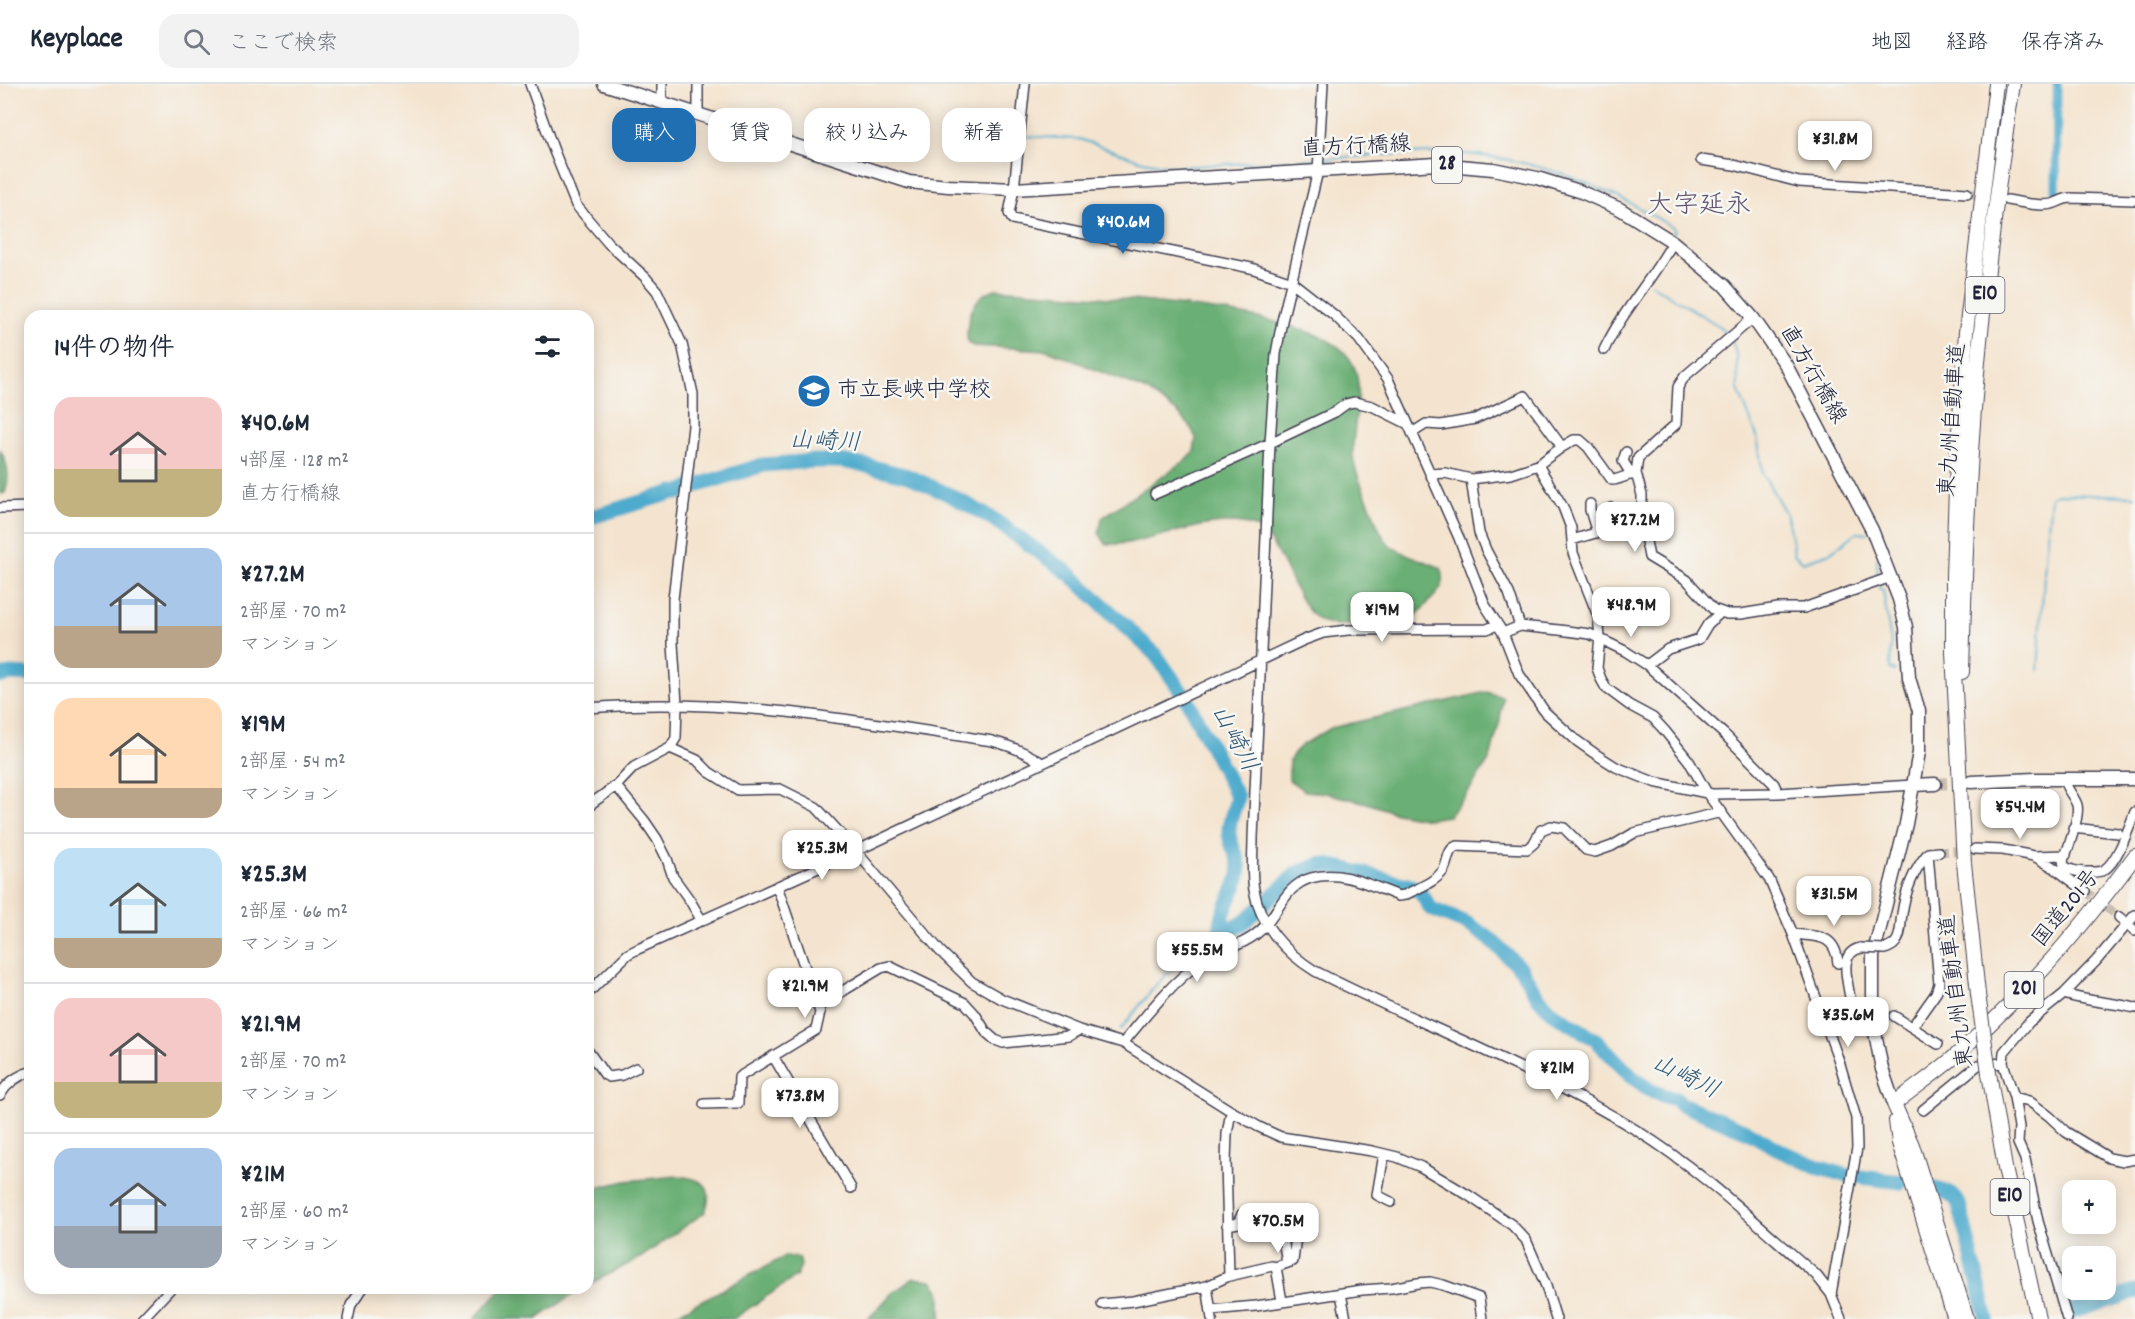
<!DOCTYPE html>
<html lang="ja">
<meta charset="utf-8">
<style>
body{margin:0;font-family:Dekko,"Klee One",sans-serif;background:#f2f2f3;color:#1f2937;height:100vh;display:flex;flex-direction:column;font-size:22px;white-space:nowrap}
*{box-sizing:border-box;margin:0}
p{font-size:20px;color:#747a83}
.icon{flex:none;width:33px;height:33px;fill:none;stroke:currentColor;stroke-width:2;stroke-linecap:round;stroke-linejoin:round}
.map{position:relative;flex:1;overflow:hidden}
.side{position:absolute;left:24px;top:226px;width:570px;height:984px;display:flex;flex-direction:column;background:#fff;border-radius:18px;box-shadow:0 3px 15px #0003}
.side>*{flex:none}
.banner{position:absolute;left:612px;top:24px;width:570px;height:54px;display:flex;gap:12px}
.buttons{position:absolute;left:2062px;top:1096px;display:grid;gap:12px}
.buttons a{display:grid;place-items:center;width:54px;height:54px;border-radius:12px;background:#fff;box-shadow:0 3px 15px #0003;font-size:30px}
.price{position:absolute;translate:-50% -51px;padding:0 14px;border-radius:12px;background:#fff;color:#222;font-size:20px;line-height:39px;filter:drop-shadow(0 2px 3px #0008)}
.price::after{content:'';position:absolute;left:50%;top:36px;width:18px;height:14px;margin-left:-9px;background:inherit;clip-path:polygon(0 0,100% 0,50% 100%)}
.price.current{background:#1f6fb2;color:#fff}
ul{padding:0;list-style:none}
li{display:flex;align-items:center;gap:18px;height:150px;padding:0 30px}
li+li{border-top:2px solid #e0e1e3}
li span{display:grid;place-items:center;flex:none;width:168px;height:120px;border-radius:18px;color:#555}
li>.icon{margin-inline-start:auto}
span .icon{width:72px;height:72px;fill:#fffc;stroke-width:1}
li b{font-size:26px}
h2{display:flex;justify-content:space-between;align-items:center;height:72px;padding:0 30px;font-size:26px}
.chip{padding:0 21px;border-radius:18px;background:#fff;box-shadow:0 3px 15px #0003;font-size:21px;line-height:54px}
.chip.current{background:#1f6fb2;color:#fff}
header{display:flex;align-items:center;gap:36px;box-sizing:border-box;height:84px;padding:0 30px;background:#fff;border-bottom:2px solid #e0e1e3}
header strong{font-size:28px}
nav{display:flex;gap:33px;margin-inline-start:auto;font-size:21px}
.search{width:420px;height:54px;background:#f2f2f3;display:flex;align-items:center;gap:15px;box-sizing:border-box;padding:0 21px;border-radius:18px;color:#747a83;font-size:22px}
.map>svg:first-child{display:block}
</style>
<header>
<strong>Keyplace</strong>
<div class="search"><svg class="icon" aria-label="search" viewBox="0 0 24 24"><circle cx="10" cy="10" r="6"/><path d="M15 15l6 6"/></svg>ここで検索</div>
<nav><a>地図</a><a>経路</a><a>保存済み</a></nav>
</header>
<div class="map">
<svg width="2135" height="1235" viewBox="0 0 2135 1235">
<rect width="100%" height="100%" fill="#f6f6f2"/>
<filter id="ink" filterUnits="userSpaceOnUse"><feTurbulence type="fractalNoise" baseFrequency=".0167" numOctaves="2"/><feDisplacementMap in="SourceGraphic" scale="12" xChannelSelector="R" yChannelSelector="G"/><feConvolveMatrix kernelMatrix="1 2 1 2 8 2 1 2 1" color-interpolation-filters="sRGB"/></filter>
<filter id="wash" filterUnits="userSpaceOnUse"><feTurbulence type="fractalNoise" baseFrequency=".008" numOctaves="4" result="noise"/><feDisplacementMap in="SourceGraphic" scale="24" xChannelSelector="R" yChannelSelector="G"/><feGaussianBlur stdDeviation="1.35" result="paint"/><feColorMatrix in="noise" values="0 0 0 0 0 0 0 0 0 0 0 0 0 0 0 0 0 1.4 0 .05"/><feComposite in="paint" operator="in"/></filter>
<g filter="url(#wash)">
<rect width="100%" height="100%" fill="#f4e4cf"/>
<path fill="#6baf74" stroke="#466858" stroke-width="1.5" d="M995 205C1065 211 1302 221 1345 269 1371 296 1351 338 1353 370 1354 389 1365 408 1372 426 1376 437 1381 453 1391 462 1398 468 1430 479 1441 484 1448 500 1439 507 1428 519 1403 547 1402 540 1368 539 1353 539 1338 544 1323 538 1296 529 1281 454 1255 443 1210 427 1150 463 1106 460L1099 449 1102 434 1186 376 1194 367 1196 354 1190 342 1178 329 1147 307 1048 266 973 262 968 259C965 245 970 221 982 212 985 209 991 207 995 205Z
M0 366C9 380 10 394 5 409L0 410Z
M1486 608 1503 613 1500 636 1490 675 1466 711 1448 732 1428 735 1396 729 1367 719 1325 709 1305 707 1289 696V678L1294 669 1302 661 1331 644Z
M678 1092C703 1095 715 1101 705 1128L640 1174 588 1201V1106L625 1097Z
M786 1172 799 1174 801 1181 797 1192 733 1235H667Z
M914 1194 932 1196 941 1210V1235H868L892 1209Z
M501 1205V1204L581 1205 537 1235H474Z"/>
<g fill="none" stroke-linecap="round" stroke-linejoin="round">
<path stroke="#4fabcd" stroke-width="2" d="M1022 52 1079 55 1143 77 1176 83 1315 75
M1320 75C1364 72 1409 68 1453 69 1534 73 1607 102 1675 145L1672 152
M1651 200 1719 242 1728 252
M1732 256 1737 273 1738 305 1757 352 1763 390 1787 432 1794 470 1802 478 1828 470 1858 448 1868 449
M1877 474 1878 495
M1879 501V504L1883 506 1891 559 1890 585 1895 587
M2038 587 2045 475 2051 413 2056 410 2135 412
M1120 946 1157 900 1189 868 1221 850"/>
<path stroke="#4fabcd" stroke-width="9" d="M2056 112 2057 0"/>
<path stroke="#4fabcd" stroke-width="15" d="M588 434 674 408 677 409 692 403 763 381 813 377H841L868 382 908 392 950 411 993 435 1071 491 1156 571 1187 616 1237 713C1235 726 1228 736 1229 749 1230 764 1242 774 1239 791 1235 810 1218 830 1221 850L1243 839 1296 790 1321 780 1342 784 1411 802 1421 809 1431 825 1468 840 1490 855 1521 885 1537 912 1553 929 1596 956 1632 993 1653 1008 1678 1016 1679 1019 1748 1048 1787 1070 1820 1084 1845 1091 1901 1098
M0 592 11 590 30 591
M1936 1105C1947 1108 1954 1110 1959 1120L1987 1235
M2071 1228 2135 1208"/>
</g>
</g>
<g filter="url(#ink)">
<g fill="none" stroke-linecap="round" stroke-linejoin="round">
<path stroke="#cabdb1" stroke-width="9" stroke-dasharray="9 4.5" stroke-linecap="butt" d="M1967 109 2002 115
M1939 768 1967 766
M2085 807 2119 833"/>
<path stroke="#cabdb1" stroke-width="12" stroke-dasharray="12 6" stroke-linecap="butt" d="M1935 700 1970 698"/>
<defs>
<path id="minor" d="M530 0 554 67 576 121 608 159 645 193 657 207 682 260 693 310V342L673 515V560L677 620 676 654 670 664 634 683 616 702 592 719 588 725
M662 0V19
M698 0V31
M1025 0 1014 105 1009 129 1012 135 1251 184 1292 198 1334 231 1359 255 1388 295 1459 454 1485 521 1503 549 1519 590 1545 628 1577 657 1594 669 1616 683 1654 698 1712 710 1778 709 1914 701
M1323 0 1318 87 1282 237 1276 270 1270 359 1253 754C1253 771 1251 789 1254 806 1260 841 1286 869 1315 887 1421 941 1534 983 1636 1046 1701 1086 1758 1141 1816 1191L1831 1210 1841 1235
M1701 76 1734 81 1799 98 1967 109
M2007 116C2021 118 2038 123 2052 120 2059 118 2064 114 2071 114L2135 116
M1753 234 1685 292 1678 303 1676 340 1638 374 1636 389 1642 411V437L1649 473 1687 496 1713 525 1727 530H1741L1778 524H1804L1891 493
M1604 266C1623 226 1652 196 1673 158
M1412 349 1426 340 1441 341 1475 335 1525 312 1562 363 1538 381 1511 390 1471 395 1445 389 1430 390
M1562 363 1574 356H1580L1588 363 1612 396C1621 396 1627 389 1636 391
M1626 368 1623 377 1631 390
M1538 381 1563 423 1571 444 1573 469 1598 532 1600 553 1597 584 1601 595 1606 604 1629 621 1653 634 1665 647 1689 677 1707 709 1769 795 1793 850 1839 977 1856 1034 1857 1064 1831 1210
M1471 395 1479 449 1486 466 1509 509 1520 542
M1155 410 1270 359 1335 328 1346 320 1354 318 1372 322 1408 340
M1590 420V426L1597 449
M0 424 30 423
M1611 424V444
M1572 456 1632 438 1642 437
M1503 549 1520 542 1559 546 1590 550 1625 567 1647 581 1724 650 1774 700 1778 709
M1647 581 1668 565 1699 555 1708 540 1720 529
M588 624C723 612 859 637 992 657 1011 662 1026 668 1042 679
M670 664 697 676 709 688 738 706 780 705 816 723 850 760 940 867 972 898 1002 915 1079 946 1123 959 1231 1027 1259 1043 1281 1053 1372 1067 1397 1073 1421 1083 1468 1111 1512 1141 1526 1156 1546 1202 1556 1235
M2064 695C2066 705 2074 712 2077 721 2080 732 2068 766 2063 776L2064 782C2071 787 2077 788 2086 788 2092 788 2098 789 2104 786 2118 777 2129 743 2135 728
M616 702 644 736 657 755 667 775 673 793 689 815 702 837
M2073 744 2118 749
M1975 765 2003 766 2034 772 2066 771
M2034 772 2053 783 2085 807
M2119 833 2135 847
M1793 850C1817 853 1835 849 1838 879
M1884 865C1889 864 1893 862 1896 858 1902 850 1900 839 1902 830 1905 808 1914 786 1928 769
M588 909 628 870 638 865 856 767 1304 556 1323 549 1348 546 1487 545 1497 541
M2064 910C2088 918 2111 918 2135 924
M818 922 881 884 889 882 965 919 975 930 986 948 995 956 1003 959 1069 952 1079 946
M1894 932 1938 960
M1912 943 1936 909 1939 900 1928 769 1939 768
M1827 946 1841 940 1851 930C1854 909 1832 870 1861 864
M1123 959C1146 932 1169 901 1198 880 1216 867 1238 864 1255 851 1278 835 1282 802 1311 794 1341 785 1372 802 1399 812L1405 811C1417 804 1434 799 1443 787 1449 778 1446 766 1457 762L1527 765 1534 759 1541 746 1551 742 1564 744 1586 766 1595 768 1612 762 1634 749 1722 728
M588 967 605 991 609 993 622 991 636 984
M773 972 851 1104
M0 1011C7 999 17 992 30 988
M2014 1013 2029 1017 2049 1032 2066 1048 2109 1074 2124 1077 2135 1075
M704 1020 738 1019 739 993 816 946 820 928 777 802
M1923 1026 1978 981 2003 979
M1384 1070 1377 1111 1391 1118
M1227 1141 1238 1139 1242 1130
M1282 1149 1287 1179
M1276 1183 1293 1177 1296 1152 1300 1141
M1229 1192 1272 1182 1276 1183 1282 1217
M1207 1202 1212 1235
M1341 1210 1346 1235
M1102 1220 1133 1217 1207 1202 1229 1192 1226 1077 1227 1050 1231 1027
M1211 1226 1256 1222 1362 1206 1391 1204 1418 1199 1430 1198 1443 1201 1479 1214 1482 1235
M142 1235 171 1204
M348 1235 351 1221 363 1204
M2067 1235 2038 1137 2025 1075 2018 1059 2019 1043 2014 1013 2003 979 2004 968 2029 938 2064 910 2096 877 2135 831"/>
<path id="major" d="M604 0 909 98 948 102 1014 105 1437 80 1493 85 1537 94 1579 107 1620 125 1673 158 1724 201 1753 234 1786 281 1872 446 1899 515 1906 543 1909 594 1919 627V668L1906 740 1873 872V938L1882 985 1894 1020
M1971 698 2035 695H2135
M1914 701 1935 700"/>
<path id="highway" d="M1962 588C1965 477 1969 366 1980 257 1989 171 2000 85 2013 0
M1978 910 1964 779 1953 568V491L1957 376 1966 248 1996 0
M1989 989 2005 1084 2038 1235
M1894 1020C1916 1002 1941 986 1962 966 2027 908 2083 843 2135 772
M1894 1020 1912 1061 1967 1235
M1896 1037 1899 1059 1955 1235"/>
</defs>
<use href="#minor" stroke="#423f51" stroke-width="12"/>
<use href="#major" stroke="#423f51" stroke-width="15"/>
<use href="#highway" stroke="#423f51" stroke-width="16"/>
<use href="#minor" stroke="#fff" stroke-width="9"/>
<use href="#major" stroke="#fff" stroke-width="12"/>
<use href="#highway" stroke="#fff" stroke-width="14"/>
<defs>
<path id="minor-bridge" d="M1861 864 1884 865"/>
<path id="highway-bridge" d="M1978 910 1989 989"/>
</defs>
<use href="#minor-bridge" stroke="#423f51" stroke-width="12" stroke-linecap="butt"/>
<use href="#highway-bridge" stroke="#423f51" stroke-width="16" stroke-linecap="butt"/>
<use href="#minor-bridge" stroke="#fff" stroke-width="9"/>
<use href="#highway-bridge" stroke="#fff" stroke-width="14"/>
</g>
</g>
<defs>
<symbol id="school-disc" viewBox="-11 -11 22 22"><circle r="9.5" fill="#1f6fb2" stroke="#f6f6f2"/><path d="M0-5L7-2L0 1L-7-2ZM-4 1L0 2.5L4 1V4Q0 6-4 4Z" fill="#fff"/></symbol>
</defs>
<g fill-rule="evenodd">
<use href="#school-disc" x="795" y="288" width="38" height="38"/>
</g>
<g text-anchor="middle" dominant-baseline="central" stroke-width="5" stroke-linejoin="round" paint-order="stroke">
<g fill="#f6f6f2" stroke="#626272" stroke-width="1.5">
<rect x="1432" y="63" width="30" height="36" rx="4.5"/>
<rect x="1965.5" y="193" width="39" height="36" rx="4.5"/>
<rect x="2004.5" y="888" width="39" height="36" rx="4.5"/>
<rect x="1990.5" y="1095" width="39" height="36" rx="4.5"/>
</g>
<g font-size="21" font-weight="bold" fill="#22223b">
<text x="1447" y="81">28</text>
<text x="1985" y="211">E10</text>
<text x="2024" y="906">201</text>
<text x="2010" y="1113">E10</text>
</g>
<g font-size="22" fill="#22223b" stroke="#f6f6f2">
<text transform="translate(1356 64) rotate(-3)">直方行橋線</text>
<text transform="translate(1812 291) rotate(60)">直方行橋線</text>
<text transform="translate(1954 336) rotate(-86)">東九州自動車道</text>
<text transform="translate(2067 825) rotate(-51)">国道201号</text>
<text transform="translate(1958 907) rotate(-97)">東九州自動車道</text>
</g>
<g font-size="22" fill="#22223b" stroke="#f6f6f2" text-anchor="start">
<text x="837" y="307">市立長峡中学校</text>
</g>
<g font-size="24" font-style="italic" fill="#345975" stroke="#f6f6f2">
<text transform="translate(825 359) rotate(2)">山崎川</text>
<text transform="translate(1233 655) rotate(62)">山崎川</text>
<text transform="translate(1685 994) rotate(26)">山崎川</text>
</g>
<g font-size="26" fill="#63546f" stroke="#f6f6f2">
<text x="1699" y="122">大字延永</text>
</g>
</g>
</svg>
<div class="buttons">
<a>+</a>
<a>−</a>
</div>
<b class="price" style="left:1835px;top:88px">¥31.8M</b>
<b class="price current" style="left:1123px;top:171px">¥40.6M</b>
<b class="price" style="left:1635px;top:469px">¥27.2M</b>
<b class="price" style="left:1631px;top:554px">¥48.9M</b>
<b class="price" style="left:1382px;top:559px">¥19M</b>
<b class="price" style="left:2020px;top:756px">¥54.4M</b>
<b class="price" style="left:822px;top:797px">¥25.3M</b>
<b class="price" style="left:1834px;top:843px">¥31.5M</b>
<b class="price" style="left:1197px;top:899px">¥55.5M</b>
<b class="price" style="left:805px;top:935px">¥21.9M</b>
<b class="price" style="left:1848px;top:964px">¥35.6M</b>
<b class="price" style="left:1557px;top:1017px">¥21M</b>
<b class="price" style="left:800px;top:1045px">¥73.8M</b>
<b class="price" style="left:1278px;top:1170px">¥70.5M</b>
<div class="banner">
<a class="chip current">購入</a>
<a class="chip">賃貸</a>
<a class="chip">絞り込み</a>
<a class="chip">新着</a>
</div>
<section class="side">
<h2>14件の物件<svg class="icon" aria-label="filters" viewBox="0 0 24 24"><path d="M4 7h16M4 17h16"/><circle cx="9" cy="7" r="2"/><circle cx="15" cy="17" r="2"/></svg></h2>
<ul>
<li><span style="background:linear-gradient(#f6c9c9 60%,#c2b280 0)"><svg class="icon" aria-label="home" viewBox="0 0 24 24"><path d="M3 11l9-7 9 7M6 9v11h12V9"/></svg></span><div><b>¥40.6M</b><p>4部屋 · 128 m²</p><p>直方行橋線</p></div></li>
<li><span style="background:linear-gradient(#a9c7e8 65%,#b9a48a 0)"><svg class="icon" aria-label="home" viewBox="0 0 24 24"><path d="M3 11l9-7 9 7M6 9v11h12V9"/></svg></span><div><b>¥27.2M</b><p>2部屋 · 70 m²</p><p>マンション</p></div></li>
<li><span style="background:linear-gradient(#ffd9b3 75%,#b9a48a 0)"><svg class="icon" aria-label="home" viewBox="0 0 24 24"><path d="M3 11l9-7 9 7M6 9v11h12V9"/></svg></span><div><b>¥19M</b><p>2部屋 · 54 m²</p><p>マンション</p></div></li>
<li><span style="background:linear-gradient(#bfe0f5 75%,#b9a48a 0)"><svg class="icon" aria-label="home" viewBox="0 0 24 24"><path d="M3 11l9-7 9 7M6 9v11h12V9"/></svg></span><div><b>¥25.3M</b><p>2部屋 · 66 m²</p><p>マンション</p></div></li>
<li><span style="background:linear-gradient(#f6c9c9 70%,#c2b280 0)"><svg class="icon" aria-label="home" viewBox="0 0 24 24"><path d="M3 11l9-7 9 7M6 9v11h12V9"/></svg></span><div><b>¥21.9M</b><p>2部屋 · 70 m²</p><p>マンション</p></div></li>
<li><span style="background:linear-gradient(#a9c7e8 65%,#9aa5b1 0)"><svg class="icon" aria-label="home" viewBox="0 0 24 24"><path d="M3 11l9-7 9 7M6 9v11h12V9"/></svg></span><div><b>¥21M</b><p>2部屋 · 60 m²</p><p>マンション</p></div></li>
</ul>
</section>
</div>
